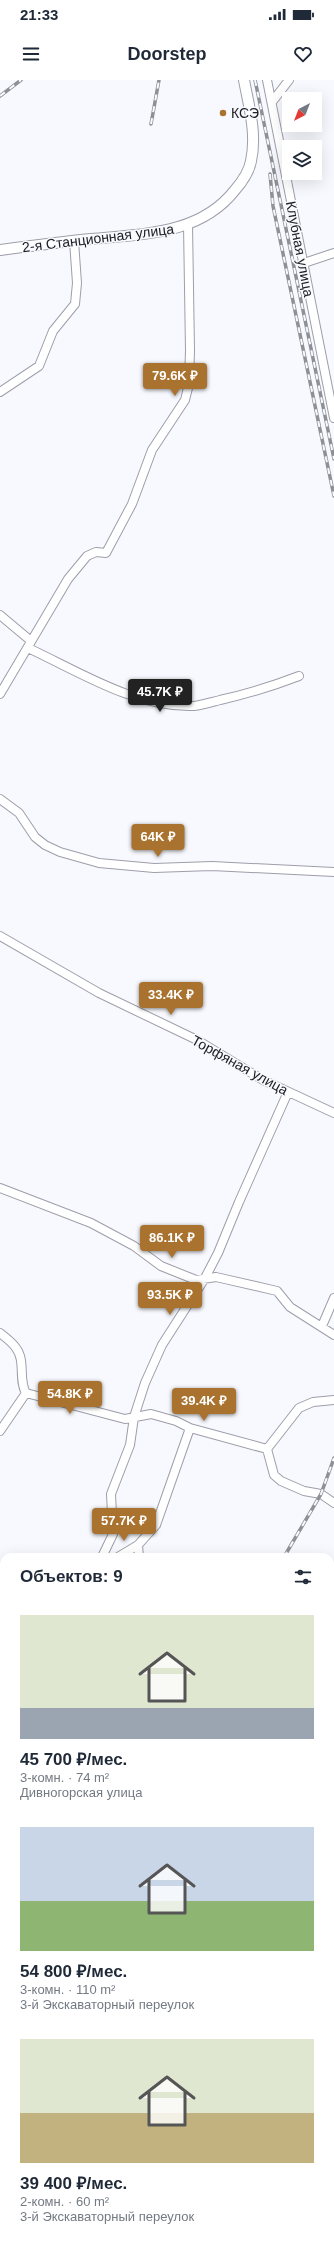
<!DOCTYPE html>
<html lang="ru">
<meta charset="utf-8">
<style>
body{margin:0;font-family:Arial,sans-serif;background:#f2f2f3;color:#1f2937;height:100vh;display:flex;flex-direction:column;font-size:15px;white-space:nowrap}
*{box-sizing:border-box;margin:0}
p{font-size:13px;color:#747a83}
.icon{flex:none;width:22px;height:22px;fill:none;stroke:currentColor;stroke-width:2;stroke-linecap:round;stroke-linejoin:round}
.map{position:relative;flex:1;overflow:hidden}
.side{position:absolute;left:0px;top:1473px;width:334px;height:692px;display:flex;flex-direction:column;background:#fff;border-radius:12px 12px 0 0;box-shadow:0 4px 16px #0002}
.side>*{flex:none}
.needle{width:26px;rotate:222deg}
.tools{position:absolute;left:282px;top:12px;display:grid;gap:8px}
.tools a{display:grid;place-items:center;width:40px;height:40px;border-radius:0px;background:#fff;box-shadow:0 4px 16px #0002;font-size:20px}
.price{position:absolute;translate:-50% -34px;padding:0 9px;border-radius:4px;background:#a9722e;color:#fff;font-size:13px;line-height:26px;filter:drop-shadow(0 1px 2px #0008)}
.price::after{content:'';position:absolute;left:50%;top:24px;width:12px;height:9px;margin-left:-6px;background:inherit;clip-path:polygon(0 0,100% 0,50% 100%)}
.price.current{background:#222;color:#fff}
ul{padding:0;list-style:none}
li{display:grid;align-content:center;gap:8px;height:212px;padding:0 20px}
li span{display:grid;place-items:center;height:124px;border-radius:0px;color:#555}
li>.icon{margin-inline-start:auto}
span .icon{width:72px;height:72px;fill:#fffc;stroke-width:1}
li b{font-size:17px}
h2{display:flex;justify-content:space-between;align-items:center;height:48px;padding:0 20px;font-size:17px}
.status{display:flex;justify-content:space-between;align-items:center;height:28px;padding:0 20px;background:#fff;direction:ltr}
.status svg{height:11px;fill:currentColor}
header{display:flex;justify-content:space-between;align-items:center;height:52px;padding:0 20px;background:#fff;font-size:18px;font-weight:700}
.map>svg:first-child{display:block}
</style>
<div class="status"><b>21:33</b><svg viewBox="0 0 49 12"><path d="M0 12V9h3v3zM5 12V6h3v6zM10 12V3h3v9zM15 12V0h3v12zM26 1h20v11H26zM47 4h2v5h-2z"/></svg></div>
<header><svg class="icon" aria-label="menu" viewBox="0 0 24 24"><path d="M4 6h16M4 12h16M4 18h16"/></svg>Doorstep<svg class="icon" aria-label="heart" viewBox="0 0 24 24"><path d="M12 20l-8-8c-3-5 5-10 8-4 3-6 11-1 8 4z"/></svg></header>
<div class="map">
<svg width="334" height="2165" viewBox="0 0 334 2165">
<rect width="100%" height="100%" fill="#f8f9fe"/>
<path fill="#8f97dc" d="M330 1625 334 1628V1656L330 1666Z"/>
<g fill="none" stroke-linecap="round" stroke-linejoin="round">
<defs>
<path id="minor" d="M267 0 334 338
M272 22 289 0
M304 183 334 173
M0 312 39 286 53 251 75 224 77 203 74 161
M0 535 31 561
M28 568C80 592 135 628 194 626 202 625 212 622 220 620 247 614 273 606 299 596
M0 614 68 499 87 476 96 472 106 473 132 424 152 370 185 320 189 304 190 270 188 145
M0 719 19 733 35 757 45 765 60 772 99 783 154 788 212 786 334 792
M0 856 99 913 197 960 263 1000 334 1033
M0 1108 91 1143 134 1166 161 1186 196 1200 216 1197 277 1211 290 1227 334 1255
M322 1246 334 1218
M0 1253C6 1258 12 1262 16 1268 26 1281 18 1300 26 1313L125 1339 151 1334 176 1341 190 1348
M0 1351 26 1313
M267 1369 274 1395 281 1401 304 1411 321 1414 334 1423
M138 1465 139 1477
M102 1477 113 1454 111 1414 130 1365 134 1337 145 1303 162 1265 205 1198 218 1173 239 1122 288 1012
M118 1477 138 1465 156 1445 190 1348 267 1369 299 1328 313 1322 334 1320
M0 1518 4 1516
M0 1660 4 1657
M0 1711 4 1713
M0 1842 4 1834"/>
<path id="major" d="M0 170C30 166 60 162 91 159 142 154 200 155 235 110 242 102 249 92 251 81 257 54 249 27 244 0"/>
</defs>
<use href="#minor" stroke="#9d9eaa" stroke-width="10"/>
<use href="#major" stroke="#9d9eaa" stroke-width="12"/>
<use href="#minor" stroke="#fff" stroke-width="8"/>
<use href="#major" stroke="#fff" stroke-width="10"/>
<defs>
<path id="rail" d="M255 0 334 379
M0 16 21 0
M151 44 159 0
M270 94 273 126 334 416
M284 1477 321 1414 334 1378
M0 2142 4 2114"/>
</defs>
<use href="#rail" stroke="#8f9095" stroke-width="3.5"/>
<use href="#rail" stroke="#f8f9fe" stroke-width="2" stroke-dasharray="6" stroke-linecap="butt"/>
</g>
<circle fill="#a9722e" stroke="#f8f9fe" stroke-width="1.5" cx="223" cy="33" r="4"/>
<g text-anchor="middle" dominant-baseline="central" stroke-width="3" stroke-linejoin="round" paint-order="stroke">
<g font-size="14" fill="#202025" stroke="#f8f9fe" text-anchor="start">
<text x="231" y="33">КСЭ</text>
</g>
<g font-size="14" fill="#202025" stroke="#f8f9fe">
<text transform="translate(98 158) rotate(-7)">2-я Станционная улица</text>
<text transform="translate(300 169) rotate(79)">Клубная улица</text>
<text transform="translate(240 985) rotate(29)">Торфяная улица</text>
</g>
</g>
</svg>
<div class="tools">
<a><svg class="needle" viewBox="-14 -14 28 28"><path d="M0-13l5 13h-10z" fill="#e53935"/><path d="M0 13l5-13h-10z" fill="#747a83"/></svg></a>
<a><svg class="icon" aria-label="layers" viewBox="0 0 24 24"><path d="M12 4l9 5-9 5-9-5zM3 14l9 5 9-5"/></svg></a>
</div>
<b class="price" style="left:175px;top:317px">79.6K ₽</b>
<b class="price current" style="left:160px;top:633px">45.7K ₽</b>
<b class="price" style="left:158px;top:778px">64K ₽</b>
<b class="price" style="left:171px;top:936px">33.4K ₽</b>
<b class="price" style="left:172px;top:1179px">86.1K ₽</b>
<b class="price" style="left:170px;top:1236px">93.5K ₽</b>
<b class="price" style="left:70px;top:1335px">54.8K ₽</b>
<b class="price" style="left:204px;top:1342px">39.4K ₽</b>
<b class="price" style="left:124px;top:1462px">57.7K ₽</b>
<section class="side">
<h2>Объектов: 9<svg class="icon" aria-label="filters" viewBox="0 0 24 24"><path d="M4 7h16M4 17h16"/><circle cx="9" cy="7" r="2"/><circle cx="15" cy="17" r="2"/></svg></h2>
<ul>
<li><span style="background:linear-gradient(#dfe7d0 75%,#9aa5b1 0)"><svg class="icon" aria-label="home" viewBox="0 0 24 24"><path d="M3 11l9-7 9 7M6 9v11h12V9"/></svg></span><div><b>45 700 ₽/мес.</b><p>3-комн. · 74 m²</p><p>Дивногорская улица</p></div></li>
<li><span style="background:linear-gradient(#c9d6e8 60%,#8fb573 0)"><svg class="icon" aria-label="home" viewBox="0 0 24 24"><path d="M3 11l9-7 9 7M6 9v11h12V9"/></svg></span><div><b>54 800 ₽/мес.</b><p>3-комн. · 110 m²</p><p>3-й Экскаваторный переулок</p></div></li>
<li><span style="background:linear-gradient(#dfe7d0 60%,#c2b280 0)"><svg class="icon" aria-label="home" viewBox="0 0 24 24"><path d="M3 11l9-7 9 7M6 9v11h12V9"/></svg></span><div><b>39 400 ₽/мес.</b><p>2-комн. · 60 m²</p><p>3-й Экскаваторный переулок</p></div></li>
</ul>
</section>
</div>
